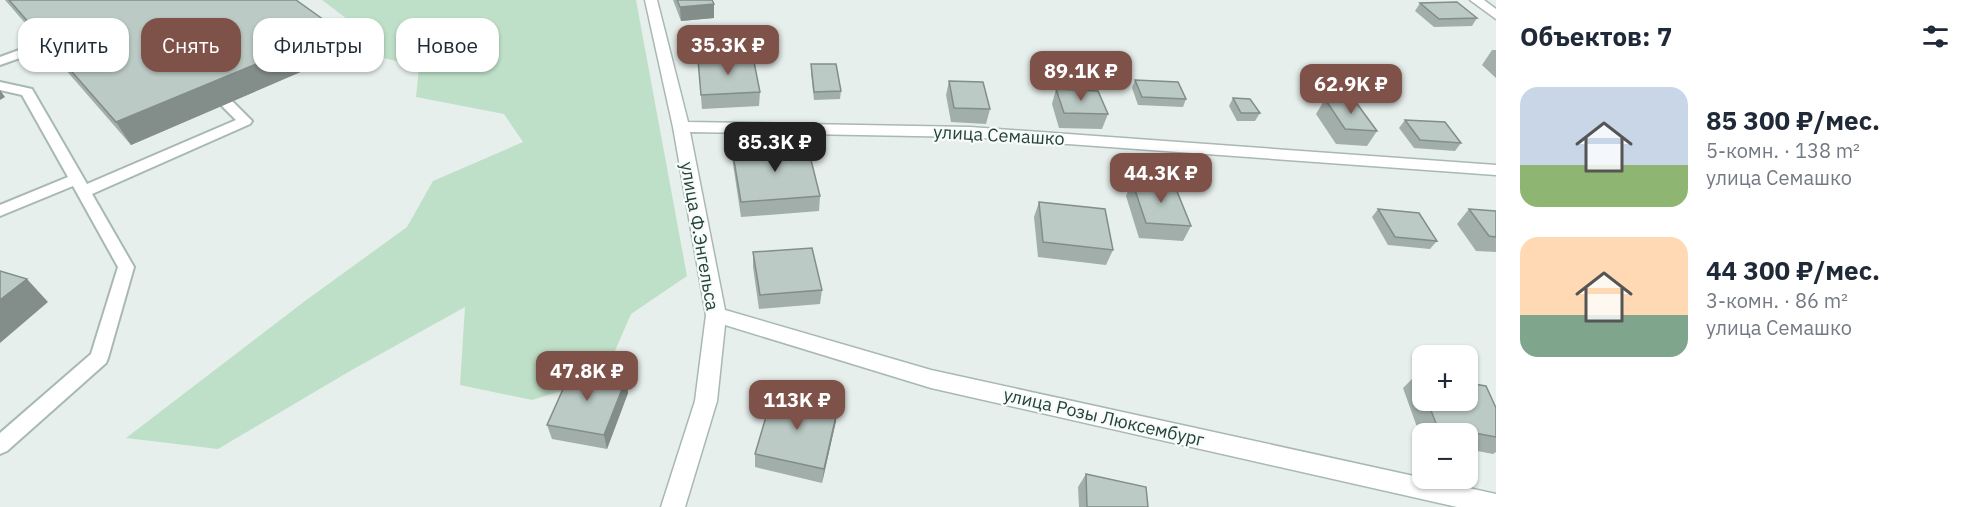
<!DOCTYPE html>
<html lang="ru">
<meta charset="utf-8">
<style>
body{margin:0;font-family:"IBM Plex Sans",sans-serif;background:#f6f6f7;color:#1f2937;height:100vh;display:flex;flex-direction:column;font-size:22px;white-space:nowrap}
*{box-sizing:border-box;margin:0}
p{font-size:20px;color:#747a83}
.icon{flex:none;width:33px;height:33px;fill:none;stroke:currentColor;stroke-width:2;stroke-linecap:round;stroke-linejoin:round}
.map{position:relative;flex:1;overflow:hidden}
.sheet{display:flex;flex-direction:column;background:#fff;width:480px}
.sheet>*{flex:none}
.guide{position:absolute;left:18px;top:18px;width:570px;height:54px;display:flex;gap:12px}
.controls{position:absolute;left:1412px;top:345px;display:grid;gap:12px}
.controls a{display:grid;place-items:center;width:66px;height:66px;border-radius:12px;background:#fff;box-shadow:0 2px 4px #0004;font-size:30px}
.price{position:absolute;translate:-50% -51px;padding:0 14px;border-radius:12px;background:#7f5249;color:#fff;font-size:20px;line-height:39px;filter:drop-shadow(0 2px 3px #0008)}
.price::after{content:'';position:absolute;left:50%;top:36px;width:18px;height:14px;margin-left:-9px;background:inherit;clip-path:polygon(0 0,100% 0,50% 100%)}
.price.on{background:#222;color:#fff}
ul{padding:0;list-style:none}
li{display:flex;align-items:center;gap:18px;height:150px;padding:0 24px}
li span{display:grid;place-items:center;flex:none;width:168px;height:120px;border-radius:18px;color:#555}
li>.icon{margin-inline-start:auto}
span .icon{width:72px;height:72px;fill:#fffc;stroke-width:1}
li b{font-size:26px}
h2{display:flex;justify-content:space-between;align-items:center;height:72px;padding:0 24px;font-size:26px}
.pill{padding:0 21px;border-radius:18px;background:#fff;box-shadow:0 2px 4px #0004;font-size:21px;line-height:54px}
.pill.on{background:#7f5249;color:#fff}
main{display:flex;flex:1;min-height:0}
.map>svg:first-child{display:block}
</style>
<main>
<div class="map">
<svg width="1496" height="507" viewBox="0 0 1496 507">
<rect width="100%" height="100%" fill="#e6efeb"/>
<path fill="#bfe0c8" d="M322 0H636L687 276 631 314 603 378 532 400 460 385 465 307 350 371 218 449 126 438 305 301 407 227 433 181 523 142 504 114 416 97 419 67 372 55 363 31Z"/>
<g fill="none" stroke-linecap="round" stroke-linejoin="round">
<defs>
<path id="service" d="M44 41 50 45 48 48 0 65V57Z
M0 82 32 89 87 184 236 120 220 104 222 101H232L252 121 250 124 92 194 134 267 108 358 106 363 7 451 0 454V433L91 354 118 267 73 186 0 216V205L68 177 22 95 0 90Z"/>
<path id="minor" d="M645 0H657L688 122 970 127 1496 165V175L970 137 690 132 725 310 931 370 1496 494V507H1457L931 388 725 325 717 401 685 507H661L695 401 706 315 673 127Z
M1470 0H1484L1496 9V19Z"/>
</defs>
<use href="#service" stroke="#a8b8b2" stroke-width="4"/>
<use href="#minor" stroke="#a8b8b2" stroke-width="3"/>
<use href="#service" fill="#fff" fill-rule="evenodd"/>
<use href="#minor" fill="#fff" fill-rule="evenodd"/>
</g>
<path fill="#a1aea9" d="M5 0H296L347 52 131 145Z
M673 0H712L714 4V18L681 21Z
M1420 3 1477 18 1472 26 1434 27 1415 11Z
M1492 50H1496V78L1482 65Z
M698 60 760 92 759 106 702 109Z
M811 64 841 91 840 99 814 100 811 72Z
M1135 80 1186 99 1183 107 1138 105 1132 88Z
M949 81 990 109 986 124 951 122 946 95Z
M1056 89 1108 114 1102 129 1059 128 1052 104Z
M1233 98 1260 113 1255 121H1237L1229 106Z
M1325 99 1377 131 1367 146 1336 144 1316 114Z
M1405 120 1461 143 1455 151 1414 148 1399 128Z
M732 149 820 196 819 211 741 217 733 164Z
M1132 181 1191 226 1183 241 1139 238 1126 196Z
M1039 202 1113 250 1106 265 1038 257 1034 217Z
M1378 209 1437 241 1430 249 1388 245 1372 217Z
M1469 209 1496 211V252L1476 251 1457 224Z
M753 252 822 290 820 304 759 309 753 267Z
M1417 374 1422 375V400H1467L1496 408V452L1493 454 1467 449V434H1422V441L1403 388Z
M626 379 628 393 607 449 552 439 547 425Z
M836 421 822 483 755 467V454Z
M1086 474 1148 507H1079L1078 487Z"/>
<path fill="#838d89" d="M714 4V18L681 21 680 7Z
M338 30 347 52 131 145 116 122Z
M0 90 5 97 0 100Z
M27 279 48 302 0 343V300Z
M626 379 628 393 607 449 604 435Z
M838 407 836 421 822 483 824 469Z"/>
<path fill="#bbcac4" stroke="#838d89" stroke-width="1.5" d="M9 0H296L338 30 116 122Z
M677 0H712L714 4 680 7Z
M1457 2 1477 18 1439 19 1420 3Z
M753 57 760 92 701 95 698 60Z
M811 64H836L841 91 814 92Z
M1135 80 1178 82 1186 99 1142 97Z
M949 81 983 82 990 109 954 108Z
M1056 89 1098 91 1108 114 1064 113Z
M1233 98 1250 99 1260 113H1241Z
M1325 99 1355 101 1377 131 1345 129Z
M1405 120 1445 122 1461 143 1420 140Z
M807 144 820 196 741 202 732 149Z
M1132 181 1174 184 1191 226 1146 223Z
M1039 202 1105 209 1113 250 1043 242Z
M1378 209 1419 213 1437 241 1395 237Z
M1469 209 1496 211V237L1489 236Z
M812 248 822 290 760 295 753 252Z
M0 271 27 279 0 300Z
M572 369 626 379 604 435 547 425Z
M1417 374 1422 375V387Z
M1467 383 1486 386 1496 408V437L1437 426 1427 400H1467Z
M773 393 838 407 824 469 755 454Z
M1086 474 1146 487 1148 507H1087Z"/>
<g text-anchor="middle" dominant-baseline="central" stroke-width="4.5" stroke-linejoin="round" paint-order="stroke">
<g font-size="18" fill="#24423a" stroke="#f7fbf9">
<text transform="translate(999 135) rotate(3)">улица Семашко</text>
<text transform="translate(700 236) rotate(80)">улица Ф.Энгельса</text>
<text transform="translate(1104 417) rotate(13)">улица Розы Люксембург</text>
</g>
</g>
</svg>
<div class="controls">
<a>+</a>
<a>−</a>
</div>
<b class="price" style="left:728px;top:76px">35.3K ₽</b>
<b class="price" style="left:1081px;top:102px">89.1K ₽</b>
<b class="price" style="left:1351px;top:115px">62.9K ₽</b>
<b class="price on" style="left:775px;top:173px">85.3K ₽</b>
<b class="price" style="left:1161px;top:204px">44.3K ₽</b>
<b class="price" style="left:587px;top:402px">47.8K ₽</b>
<b class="price" style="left:797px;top:431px">113K ₽</b>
<div class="guide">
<a class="pill">Купить</a>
<a class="pill on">Снять</a>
<a class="pill">Фильтры</a>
<a class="pill">Новое</a>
</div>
</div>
<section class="sheet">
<h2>Объектов: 7<svg class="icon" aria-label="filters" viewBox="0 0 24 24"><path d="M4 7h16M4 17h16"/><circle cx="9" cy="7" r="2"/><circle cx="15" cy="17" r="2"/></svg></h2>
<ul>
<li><span style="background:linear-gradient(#c9d6e8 65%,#8fb573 0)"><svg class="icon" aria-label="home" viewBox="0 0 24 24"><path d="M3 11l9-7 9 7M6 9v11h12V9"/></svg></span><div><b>85 300 ₽/мес.</b><p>5-комн. · 138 m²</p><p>улица Семашко</p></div></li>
<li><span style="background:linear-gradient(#ffd9b3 65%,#7fa58c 0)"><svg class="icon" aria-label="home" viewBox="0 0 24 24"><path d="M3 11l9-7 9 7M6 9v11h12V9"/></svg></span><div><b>44 300 ₽/мес.</b><p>3-комн. · 86 m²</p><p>улица Семашко</p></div></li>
</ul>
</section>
</main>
